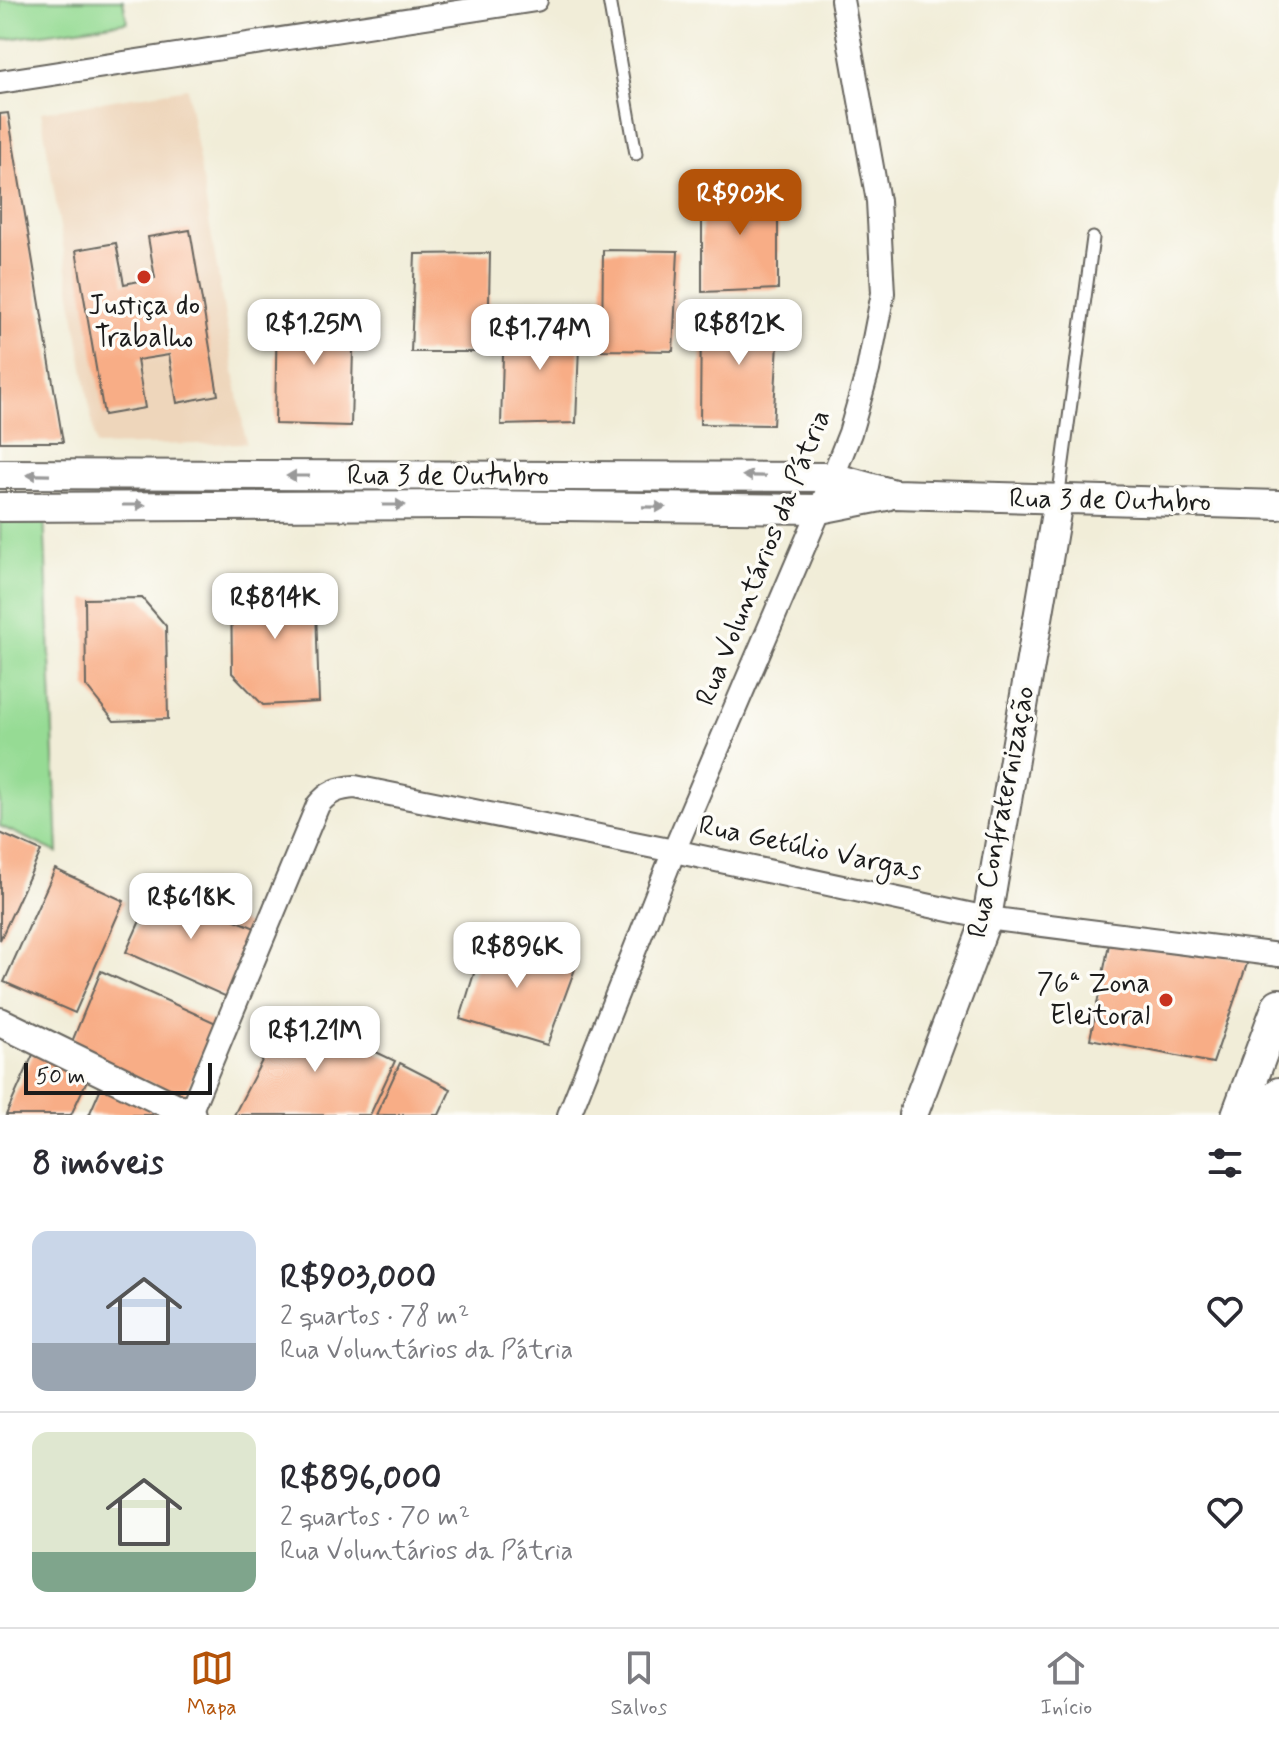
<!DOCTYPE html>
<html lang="pt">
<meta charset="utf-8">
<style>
body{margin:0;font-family:Mynerve,sans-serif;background:#f2f2f3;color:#2b2b33;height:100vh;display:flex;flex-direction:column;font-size:30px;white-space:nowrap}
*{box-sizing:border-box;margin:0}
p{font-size:26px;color:#7c7c81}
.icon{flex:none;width:44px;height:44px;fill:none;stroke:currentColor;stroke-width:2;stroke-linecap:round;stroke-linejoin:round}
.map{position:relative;height:1115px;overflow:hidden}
.side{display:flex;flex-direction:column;background:#fff;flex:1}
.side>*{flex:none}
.scale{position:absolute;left:24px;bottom:20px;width:188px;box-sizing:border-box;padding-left:8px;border:4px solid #1c1c1c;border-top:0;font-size:22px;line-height:28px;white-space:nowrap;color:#1c1c1c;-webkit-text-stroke:6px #fdfcf7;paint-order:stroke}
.price{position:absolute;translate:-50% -68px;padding:0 18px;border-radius:16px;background:#fff;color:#222;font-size:26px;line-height:52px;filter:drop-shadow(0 2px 4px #0008)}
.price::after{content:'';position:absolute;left:50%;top:48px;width:24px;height:18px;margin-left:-12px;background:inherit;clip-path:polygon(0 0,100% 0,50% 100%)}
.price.current{background:#b45309;color:#fff}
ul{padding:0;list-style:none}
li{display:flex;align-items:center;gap:24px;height:200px;padding:0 32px}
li+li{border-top:2px solid #e1e1e2}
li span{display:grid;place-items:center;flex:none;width:224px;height:160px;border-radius:16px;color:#555}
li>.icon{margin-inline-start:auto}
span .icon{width:96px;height:96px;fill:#fffc;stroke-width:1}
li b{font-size:34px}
h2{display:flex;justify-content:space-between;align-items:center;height:96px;padding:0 32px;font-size:34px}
.tabs{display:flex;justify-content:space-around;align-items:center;height:112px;border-top:2px solid #e1e1e2;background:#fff;font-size:22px;color:#7c7c81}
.tabs a{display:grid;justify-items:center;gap:4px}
.tabs .current{color:#b45309}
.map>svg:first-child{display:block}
</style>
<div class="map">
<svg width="1279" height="1115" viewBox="0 0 1279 1115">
<rect width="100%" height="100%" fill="#fdfcf7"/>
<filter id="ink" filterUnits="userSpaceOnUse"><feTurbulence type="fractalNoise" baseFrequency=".0125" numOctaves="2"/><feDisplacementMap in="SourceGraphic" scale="16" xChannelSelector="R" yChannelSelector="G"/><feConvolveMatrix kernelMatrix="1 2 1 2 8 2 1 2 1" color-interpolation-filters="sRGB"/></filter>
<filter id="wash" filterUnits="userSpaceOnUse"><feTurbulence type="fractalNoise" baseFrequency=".006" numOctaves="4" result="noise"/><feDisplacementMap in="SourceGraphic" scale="32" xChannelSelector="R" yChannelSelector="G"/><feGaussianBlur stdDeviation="1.8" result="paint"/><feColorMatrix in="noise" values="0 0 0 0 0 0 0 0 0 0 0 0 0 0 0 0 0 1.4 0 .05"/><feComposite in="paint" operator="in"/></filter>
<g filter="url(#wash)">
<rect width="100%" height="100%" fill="#f1edd8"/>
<path fill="#eed6bb" d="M187 88 246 443 96 446 41 112Z"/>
<path fill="#96db94" stroke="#597c58" stroke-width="2" d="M0 0H123L127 22 0 40Z
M0 512H44L58 853 0 826Z"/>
<g id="blocks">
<path fill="#f8ad86" d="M8 113 63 442H0V114Z
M778 181V289L702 292V186Z
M190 230 218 395 177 403 169 355 137 360 145 408 104 415 76 250 116 243 124 284 155 278 148 237Z
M603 250 678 251 673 351 602 350Z
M490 253 488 352H411L415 254Z
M277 307 354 310 351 426 275 424Z
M701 311H780L773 425 700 424Z
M504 320H580L576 423 501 425Z
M294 579 316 608 319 702 263 705 232 673 231 581Z
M142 598 166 626 168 719 114 721 86 686 85 599Z
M0 833 41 851 0 940Z
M55 869 124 901 75 1013 4 982Z
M155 887 255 928 227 997 126 952Z
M487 931 576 966 547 1045 460 1019Z
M1111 934 1248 961 1213 1063 1090 1039Z
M101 971 216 1023 184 1097 69 1049Z
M288 1010 395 1061 370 1115H234Z
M35 1050 89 1076 71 1115H6Z
M400 1063 451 1089 439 1115H376Z
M103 1083 156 1107 152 1115H89Z"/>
</g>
</g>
<g filter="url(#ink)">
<use href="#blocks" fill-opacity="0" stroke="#67655e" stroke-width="2"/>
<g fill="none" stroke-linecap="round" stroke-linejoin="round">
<defs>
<path id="service" d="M609 0 636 154
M1058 500 1093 238"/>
<path id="minor" d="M0 82 536 0
M189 1115 318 805C328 792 339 788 355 787L674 851 987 918 1279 955
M569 1115 674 851 820 509 850 433 868 370 883 293 878 201 842 0"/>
<path id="tertiary" d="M0 474 832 477 894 494 1279 505
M0 507 468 505 820 509 886 496
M0 1022 191 1115
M913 1115 987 918 1058 501"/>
<path id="secondary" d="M1238 1115 1279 1005
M1271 1115 1279 1094"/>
</defs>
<use href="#service" stroke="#67655e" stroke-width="15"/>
<use href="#minor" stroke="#67655e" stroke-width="26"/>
<use href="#tertiary" stroke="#67655e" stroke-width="32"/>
<use href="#secondary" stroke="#67655e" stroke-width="36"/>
<use href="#service" stroke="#fff" stroke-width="11"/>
<use href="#minor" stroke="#fff" stroke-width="22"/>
<use href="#tertiary" stroke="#fff" stroke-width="28"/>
<use href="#secondary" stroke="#fff" stroke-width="32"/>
</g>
<defs><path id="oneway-solid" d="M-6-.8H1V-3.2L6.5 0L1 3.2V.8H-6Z" transform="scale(2)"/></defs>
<g fill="#999">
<use href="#oneway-solid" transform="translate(38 475) rotate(-179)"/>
<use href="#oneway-solid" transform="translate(298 476) rotate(-180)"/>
<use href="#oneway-solid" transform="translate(754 476) rotate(-179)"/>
<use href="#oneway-solid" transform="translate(134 505)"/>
<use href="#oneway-solid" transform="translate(394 505)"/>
<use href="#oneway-solid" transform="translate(654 507) rotate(1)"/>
</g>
</g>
<g fill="#c8321e" stroke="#fdfcf7" stroke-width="3">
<circle cx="144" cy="277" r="8"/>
<circle cx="1166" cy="1000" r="8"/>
</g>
<g text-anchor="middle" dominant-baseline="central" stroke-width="7" stroke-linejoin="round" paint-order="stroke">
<g font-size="28" fill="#1c1c1c" stroke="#fdfcf7">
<text x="144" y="306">Justiça do<tspan x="144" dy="32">Trabalho</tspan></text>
<text x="1150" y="984" text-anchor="end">76ª Zona<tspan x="1150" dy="32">Eleitoral</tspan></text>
</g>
<g font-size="28" fill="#1c1c1c" stroke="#fdfcf7">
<text x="448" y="476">Rua 3 de Outubro</text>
<text transform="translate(1110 501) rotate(1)">Rua 3 de Outubro</text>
<text transform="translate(764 558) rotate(-68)">Rua Voluntários da Pátria</text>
<text transform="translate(1002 812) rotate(-79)">Rua Confraternização</text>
<text transform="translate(810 849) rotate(12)">Rua Getúlio Vargas</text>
</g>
</g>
</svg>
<div class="scale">50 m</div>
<b class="price current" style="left:740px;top:237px">R$903K</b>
<b class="price" style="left:314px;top:367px">R$1.25M</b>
<b class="price" style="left:739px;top:367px">R$812K</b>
<b class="price" style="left:540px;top:372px">R$1.74M</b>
<b class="price" style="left:275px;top:641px">R$814K</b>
<b class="price" style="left:191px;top:941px">R$618K</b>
<b class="price" style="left:517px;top:990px">R$896K</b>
<b class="price" style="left:315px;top:1074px">R$1.21M</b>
</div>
<section class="side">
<h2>8 imóveis<svg class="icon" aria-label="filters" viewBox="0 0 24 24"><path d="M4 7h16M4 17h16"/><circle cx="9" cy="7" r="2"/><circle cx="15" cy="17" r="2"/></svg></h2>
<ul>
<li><span style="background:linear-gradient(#c9d6e8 70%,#9aa5b1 0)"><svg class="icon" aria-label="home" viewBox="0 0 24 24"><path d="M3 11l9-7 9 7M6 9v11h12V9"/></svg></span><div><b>R$903,000</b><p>2 quartos · 78 m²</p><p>Rua Voluntários da Pátria</p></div><svg class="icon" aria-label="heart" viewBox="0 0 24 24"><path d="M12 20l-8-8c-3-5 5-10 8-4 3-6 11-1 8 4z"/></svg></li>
<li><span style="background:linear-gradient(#dfe7d0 75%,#7fa58c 0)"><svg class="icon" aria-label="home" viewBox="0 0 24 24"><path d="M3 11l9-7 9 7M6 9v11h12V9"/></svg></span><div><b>R$896,000</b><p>2 quartos · 70 m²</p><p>Rua Voluntários da Pátria</p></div><svg class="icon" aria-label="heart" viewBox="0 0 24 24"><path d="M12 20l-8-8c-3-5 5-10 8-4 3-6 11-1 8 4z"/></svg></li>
</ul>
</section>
<nav class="tabs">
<a class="current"><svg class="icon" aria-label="map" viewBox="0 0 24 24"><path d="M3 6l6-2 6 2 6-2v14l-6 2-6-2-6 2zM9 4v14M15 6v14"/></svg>Mapa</a>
<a><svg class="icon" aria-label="saved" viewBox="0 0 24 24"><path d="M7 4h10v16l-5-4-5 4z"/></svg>Salvos</a>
<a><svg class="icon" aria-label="home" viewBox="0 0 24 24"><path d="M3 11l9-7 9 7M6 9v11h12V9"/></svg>Início</a>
</nav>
